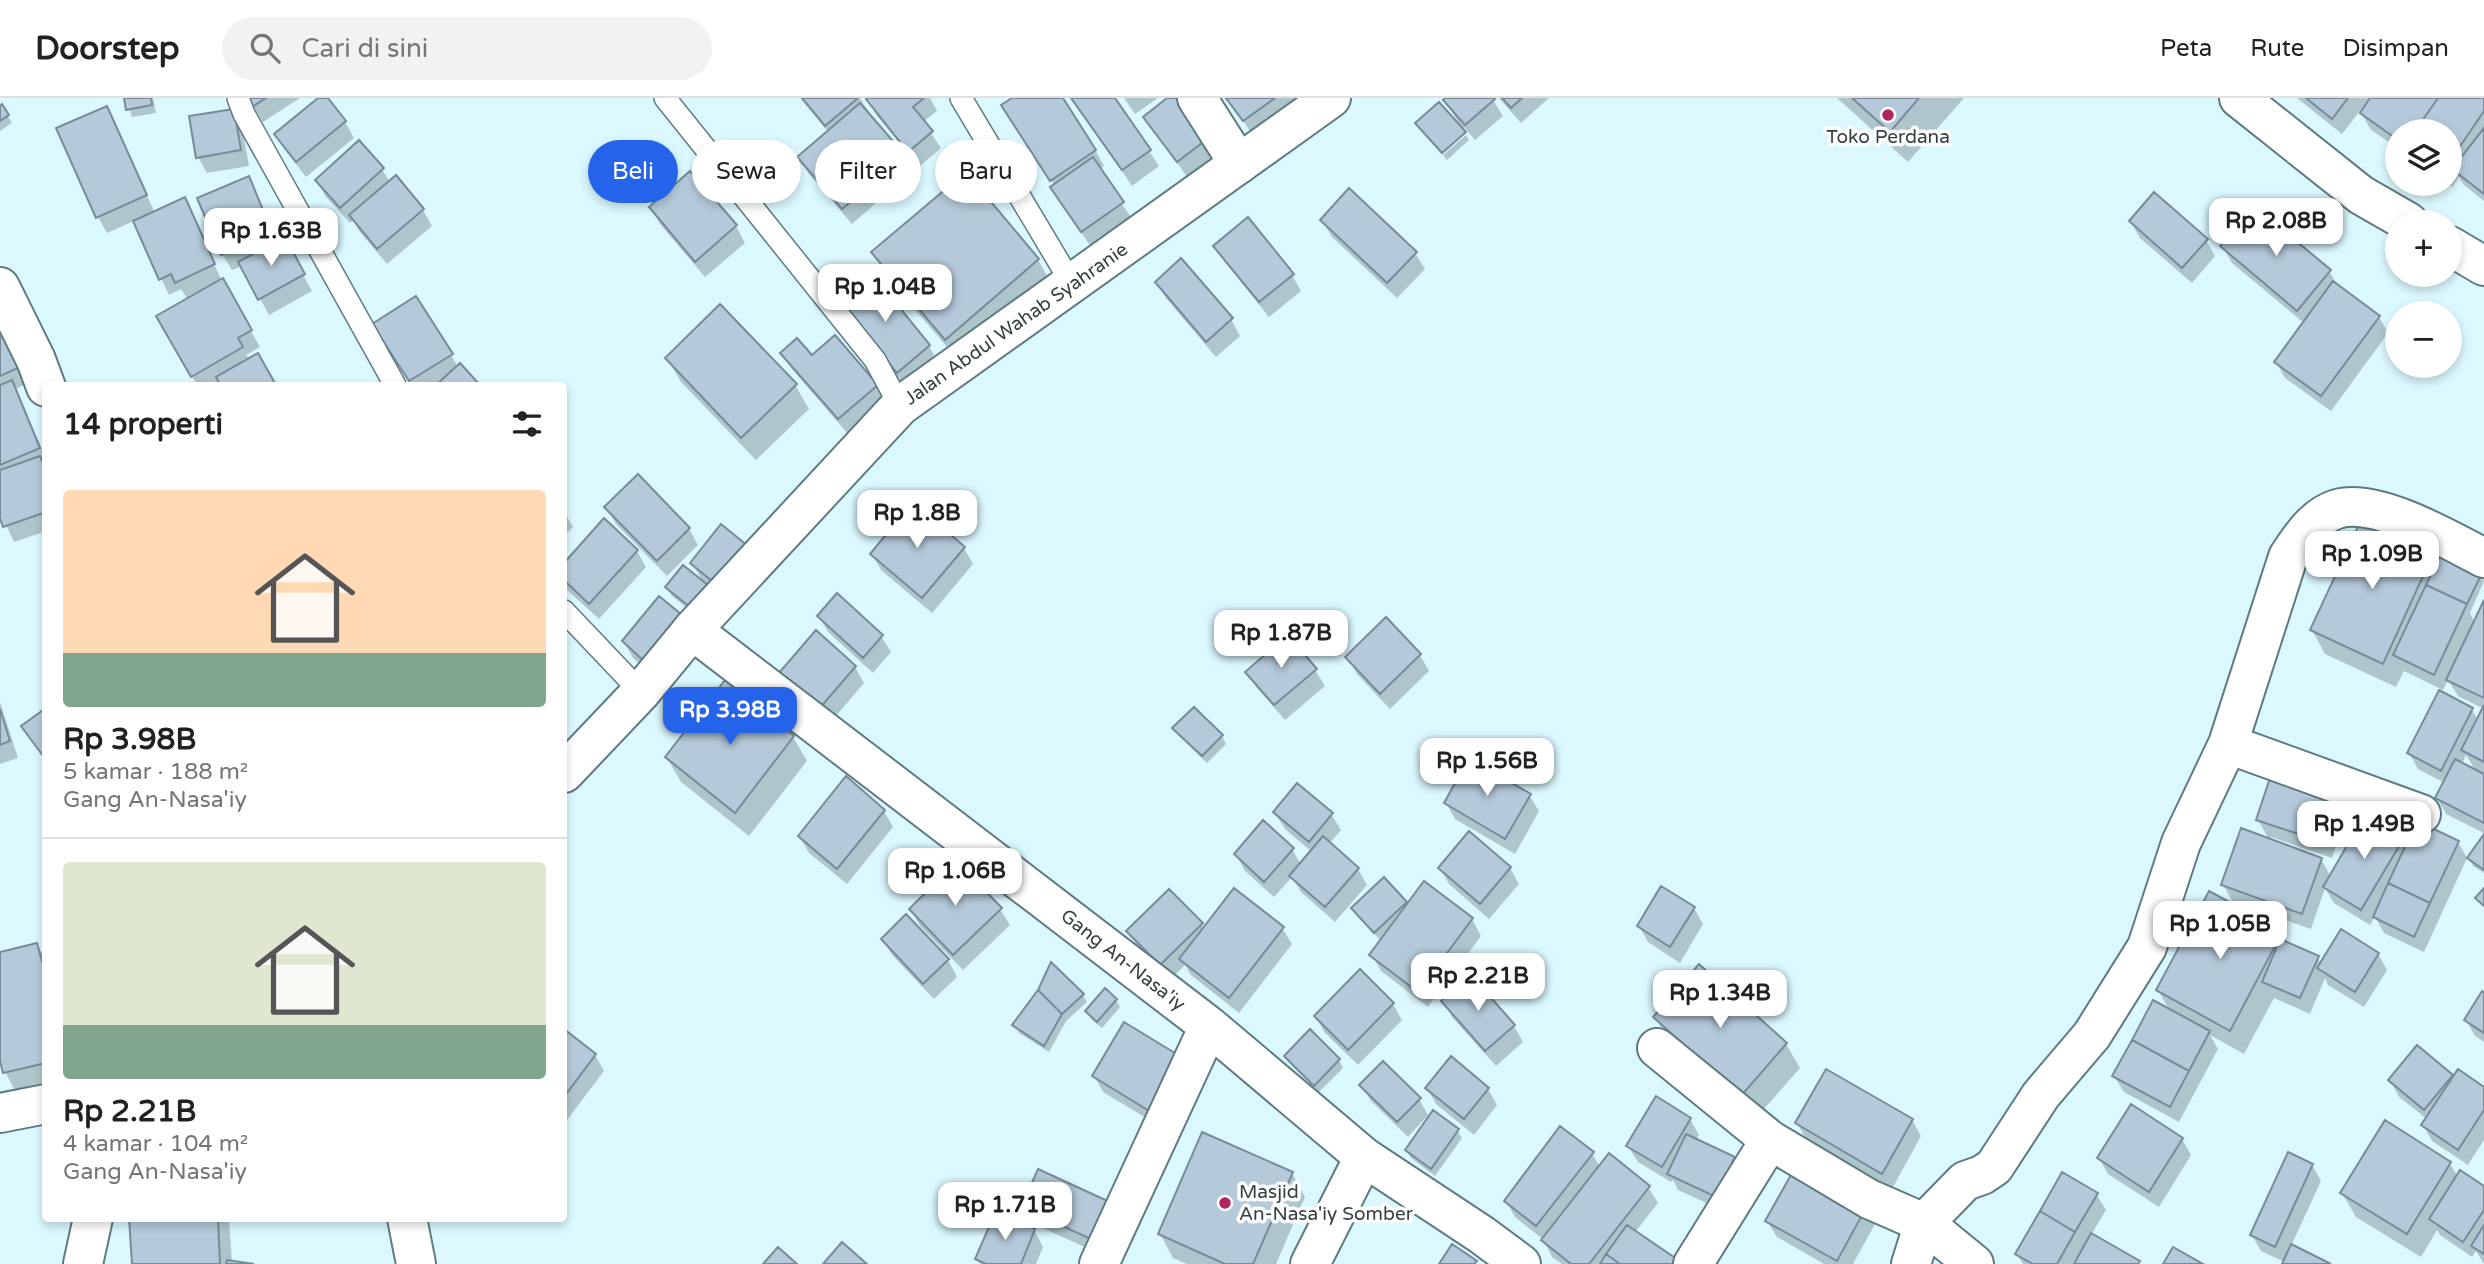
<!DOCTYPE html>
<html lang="id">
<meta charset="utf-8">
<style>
body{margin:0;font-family:"Varela Round",sans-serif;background:#f2f2f2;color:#202124;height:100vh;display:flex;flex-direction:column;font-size:26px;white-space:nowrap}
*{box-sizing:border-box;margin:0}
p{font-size:23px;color:#757577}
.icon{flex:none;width:38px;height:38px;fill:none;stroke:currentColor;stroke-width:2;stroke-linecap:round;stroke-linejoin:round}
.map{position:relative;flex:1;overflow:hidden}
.drawer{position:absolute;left:42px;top:284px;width:525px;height:840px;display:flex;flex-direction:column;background:#fff;border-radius:7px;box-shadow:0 4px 10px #0003}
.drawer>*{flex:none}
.guide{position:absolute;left:588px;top:42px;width:665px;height:63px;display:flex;gap:14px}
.tools{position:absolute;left:2385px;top:21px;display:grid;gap:14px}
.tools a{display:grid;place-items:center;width:77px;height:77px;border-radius:50%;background:#fff;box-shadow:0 4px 10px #0003;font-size:35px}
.price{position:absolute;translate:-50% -60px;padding:0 16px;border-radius:14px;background:#fff;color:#222;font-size:23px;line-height:46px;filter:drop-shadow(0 2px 4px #0008)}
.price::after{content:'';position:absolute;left:50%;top:42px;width:21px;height:16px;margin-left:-10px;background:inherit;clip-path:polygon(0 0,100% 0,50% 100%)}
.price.active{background:#2563eb;color:#fff}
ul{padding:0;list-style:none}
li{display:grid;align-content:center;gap:14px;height:371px;padding:0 21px}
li+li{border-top:2px solid #e0e0e0}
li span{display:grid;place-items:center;height:217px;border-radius:7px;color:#555}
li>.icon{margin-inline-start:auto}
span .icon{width:126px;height:126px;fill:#fffc;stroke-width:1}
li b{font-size:30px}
h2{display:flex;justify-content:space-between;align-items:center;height:84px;padding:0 21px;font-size:30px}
.chip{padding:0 24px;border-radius:32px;background:#fff;box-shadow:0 4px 10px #0003;font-size:24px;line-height:63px}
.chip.active{background:#2563eb;color:#fff}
header{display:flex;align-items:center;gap:42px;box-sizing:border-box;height:98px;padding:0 35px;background:#fff;border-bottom:2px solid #e0e0e0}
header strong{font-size:33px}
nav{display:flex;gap:38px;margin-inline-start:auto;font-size:24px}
.search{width:490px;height:63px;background:#f2f2f2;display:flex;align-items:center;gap:18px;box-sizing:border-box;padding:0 24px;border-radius:38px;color:#757577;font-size:26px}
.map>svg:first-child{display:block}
</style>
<header>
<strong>Doorstep</strong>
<div class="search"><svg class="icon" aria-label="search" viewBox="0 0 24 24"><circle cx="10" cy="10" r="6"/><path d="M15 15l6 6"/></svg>Cari di sini</div>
<nav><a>Peta</a><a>Rute</a><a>Disimpan</a></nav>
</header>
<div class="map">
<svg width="2484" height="1166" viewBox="0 0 2484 1166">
<rect width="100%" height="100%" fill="#daf8fe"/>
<path fill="#0003" fill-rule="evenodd" d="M126 0H153L156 15 132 19Z
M247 0H300L263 24Z
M321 0H326L345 24 354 40 306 79 285 52 276 36Z
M800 0H860L869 15 867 16 903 58 912 74 852 126 809 76 799 60 829 35Z
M870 0H930L937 13 923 24 941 50 919 69 877 18 868 2Z
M1015 0H1061L1095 52 1104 68 1099 72 1132 121 1091 149 1062 106 1055 88 1013 24Z
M1073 0H1113L1159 68 1132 88Z
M1124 0H1158L1135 16Z
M1170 0 1219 55 1187 79 1145 19Z
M1224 0H1307L1253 38 1229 1 1227 3Z
M1448 0H1492L1503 18 1475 42 1464 29V34L1441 54 1417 26 1458 24 1445 2Z
M1499 0H1549L1521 25Z
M1837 0H1964L1908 64Z
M2297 0H2484V103L2464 87 2459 79 2452 89 2448 86H2450V33H2398V50L2371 32 2360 13 2342 36Z
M2 9 12 25 0 33V10Z
M106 10 155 115 184 102 222 183 260 249 246 257 274 287H222L219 284 214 287H197L158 219 188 202 181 191 169 197 134 123 107 135 98 119Z
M233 13 242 29 249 68 207 75 198 59Z
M1466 37 1469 42 1447 62 1443 57Z
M382 71 390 84 423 112 432 128 387 166 360 134 353 122 350 125 326 99 317 83Z
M690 76 736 128 745 145 705 179 660 126 651 110Z
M966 76 1038 162 1052 186 960 264 887 179 873 155Z
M248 80 257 96 278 145 284 142 312 193 269 217 242 168 232 172 222 156Z
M1322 122 1415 155 1425 171 1397 200 1332 139Z
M2131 124 2206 142 2215 158 2192 185 2140 140Z
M1215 148 1292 177 1301 193 1269 219 1225 164Z
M2223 149 2329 173 2338 188 2379 219 2388 235 2331 313 2285 280 2276 264 2304 225 2232 165Z
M874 181 929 248 938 264 907 290 852 223Z
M1157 184 1231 221 1240 238 1216 259 1166 200Z
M0 224 26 286 16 291 46 360V433L14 444 0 414Z
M384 242 451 257 458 269 478 287H412Z
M782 255 812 260 876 288 886 304 848 336 792 271Z
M667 260 795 287 809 311 756 362 681 284Z
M607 410 689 431 698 447 667 478 616 426Z
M564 413 573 429 564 438Z
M604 423 637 453 646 469 599 521 566 491 564 486V467Z
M748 450 700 521 671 497 667 489 705 487 692 465Z
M964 450 973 466 932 515 881 472 872 456Z
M2433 456 2438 465 2480 477 2484 483 2470 515 2475 525 2484 507V611L2458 598 2448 582 2443 592 2404 573 2396 589 2325 556 2312 532Z
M659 500 654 578 633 560 624 543Z
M819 518 881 538 891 554 873 575 828 534Z
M1420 557 1429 573 1390 611 1357 576 1348 559Z
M855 569 864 585 829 626 790 592Z
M1315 572 1325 588 1285 622 1257 590 1248 574Z
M0 604 18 660 0 666Z
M2484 611V735L2446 716 2437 700 2445 685 2418 671 2409 655 2472 612 2478 622ZM2466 657 2476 673 2462 666Z
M46 612V664L23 628Z
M1175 630 1222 638 1226 646 1207 665 1179 638Z
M793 639 807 663 749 738 681 684 667 660Z
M2275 670 2349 708 2332 760 2271 739 2270 743 2321 761 2331 779 2403 739 2408 747 2458 744 2467 760 2424 854 2384 835 2375 819 2370 827 2334 805 2325 790 2311 831 2232 803 2223 786 2270 743 2258 722Z
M1529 697 1539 713 1515 756 1455 721 1446 705Z
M884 713 893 729 847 786 809 755 800 739Z
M1275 715 1331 716 1341 732 1329 746 1358 771 1367 787 1335 824 1301 794 1292 779 1274 799 1245 773 1236 756 1292 751 1301 767 1312 754 1285 731Z
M2484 739V775L2473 768 2469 760Z
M1440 770H1510L1519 786 1489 821 1449 786Z
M1406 805 1408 808 1472 821 1481 838 1428 909 1381 873 1372 857 1385 835 1379 841 1353 810Z
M1694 810 1703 826 1680 865 1648 844 1639 828Z
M1000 811 1010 827 963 872 920 828 911 812Z
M906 818 948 862 957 879 934 901 892 857 883 841Z
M1201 826 1204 831 1282 830 1292 846 1239 915 1191 877 1185 867 1170 882 1138 849 1129 833Z
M2282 834 2289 847 2317 859 2321 866 2378 856 2387 872 2364 909 2328 887 2325 880 2310 916 2274 900 2244 956 2210 937 2218 951 2179 1024 2124 994 2114 978 2170 913 2158 892Z
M37 847 46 862V992L18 998 5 974 0 956V856Z
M1083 897 1087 904 1066 923 1049 954 1019 935 1014 927Z
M2484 897V944L2475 938 2466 922Z
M1116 902 1120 909 1102 930 1091 921 1087 913Z
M1443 903 1514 928 1523 944 1496 968 1452 919Z
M1393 906 1402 922 1358 967 1325 935 1316 919Z
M1655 919 1786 946 1800 970 1755 1021 1669 943Z
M1125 926 1161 1029 1103 994 1094 978Z
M564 933 595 957 604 973 564 1026Z
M1286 958 1339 962 1343 970 1319 994 1290 966Z
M2451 978 2453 981 2484 991V1042L2468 1067 2432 1043 2423 1027 2427 1021 2399 999 2390 982Z
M1361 987 1419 1001 1428 1017 1408 1039 1371 1003Z
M1427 990 1488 991 1497 1007 1474 1037 1436 1006Z
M1690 1021 1699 1037 1696 1042 1734 1060 1743 1076 1726 1114 1678 1092 1673 1082 1671 1084 1638 1064 1628 1048Z
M1912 1022 1921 1038 1892 1091 1806 1041 1797 1025Z
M1457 1032 1462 1040 1435 1078 1411 1060 1407 1053Z
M2182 1041 2191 1057 2159 1109 2108 1076 2099 1060Z
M1592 1055 1600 1069 1648 1089 1658 1105 1635 1134 1681 1166H1562L1552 1159 1544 1142 1515 1119 1506 1103Z
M2450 1066 2458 1079 2484 1090V1166L2476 1153 2472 1159 2440 1137 2437 1132 2421 1159 2356 1119 2342 1095Z
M2312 1067 2321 1083 2291 1148 2327 1166H2284L2285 1164 2261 1153 2252 1137Z
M1039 1073 1104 1158 1032 1125 1023 1109Z
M1292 1075 1305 1099 1276 1166H1187L1173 1160 1160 1136Z
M2096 1096 2106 1112 2091 1137 2139 1166H2023L2017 1156Z
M1866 1109 1875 1126 1853 1166H1824L1777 1139 1767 1123Z
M131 1120H229L232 1165 242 1166H134Z
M1034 1132 1043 1149 1036 1166H980L977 1161Z"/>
<path fill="#b4cada" stroke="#778b9a" stroke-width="2" d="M124 0H151L152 7 126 12Z
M246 0H266L252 9Z
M318 0H328L346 23 296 64 274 36Z
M802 0H858L825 28Z
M868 0H924L913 9 933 33 908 54 866 1Z
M1012 0H1063L1096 52 1050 83 1001 7Z
M1071 0H1115L1151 52 1122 72Z
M1167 0H1183L1211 38 1177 64 1143 19Z
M1226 0H1275L1243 23Z
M1445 0H1494L1495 1 1465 27 1443 2Z
M1502 0H1522L1511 10Z
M1852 0H1919L1890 34Z
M2306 0H2348L2332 21Z
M2370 0H2438L2415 33H2398V42L2360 15Z
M2438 0H2484V13L2450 63V33H2415Z
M1439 4 1466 34 1442 55 1415 25Z
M860 5 905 57 842 111 797 59Z
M2 6 9 17 0 23V8Z
M107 8 147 97 96 120 56 30Z
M234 11 241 52 196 60 189 18Z
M2484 30V96L2452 71Z
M359 42 384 70 340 110 315 82Z
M1093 59 1124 104 1081 134 1050 89Z
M690 73 737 127 695 164 649 109Z
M966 74 1039 161 945 242 871 154Z
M396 77 424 111 377 151 349 117Z
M249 78 273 136 221 157 197 100Z
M1349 90 1417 154 1387 185 1320 122Z
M2154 94 2208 141 2182 170 2129 123Z
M185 99 215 166 175 185 171 176 159 182 133 123Z
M2254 108 2331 172 2297 213 2220 148Z
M1248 119 1294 176 1259 204 1213 148Z
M285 139 305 176 258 202 238 164Z
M1181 160 1233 220 1206 244 1155 184Z
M874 178 930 247 897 275 840 206Z
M223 180 252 232 238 240 243 249 191 279 156 218Z
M2333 183 2380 218 2321 298 2274 264Z
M416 198 453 256 409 283 372 226Z
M720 206 797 286 741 340 665 260Z
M0 226 18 270 0 278Z
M835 237 878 287 838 321 780 255 797 240 812 257Z
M258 255 276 287H220L216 279Z
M460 265 480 287H436Z
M12 282 40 350 0 367V287Z
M40 358 46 372V414L3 429 0 420V372Z
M638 376 690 430 657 463 604 409Z
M913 404 965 449 922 500 870 456Z
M604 420 638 452 589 506 564 482V465Z
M2362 420 2434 454 2383 566 2310 532Z
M721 426 749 449 718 488 690 465Z
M2441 456 2482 475 2467 506 2426 487Z
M683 467 714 492 696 514 665 489Z
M2426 487 2467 506 2434 577 2393 557Z
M837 495 883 537 863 560 817 518Z
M659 498 682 517 644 563 622 543Z
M2484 502V600L2446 582Z
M1386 519 1421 556 1380 596 1345 559Z
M816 532 856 568 819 611 779 575Z
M1288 537 1317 571 1274 607 1245 574Z
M725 582 794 638 735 715 665 659Z
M2439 592 2473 610 2441 673 2407 655Z
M2484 607V664L2461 652Z
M1194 609 1223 637 1202 658 1172 630Z
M46 610V662L21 628Z
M0 611 10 643 0 647Z
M1469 660 1531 696 1505 741 1444 705Z
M2455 661 2484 676V725L2435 700Z
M2274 668 2341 690 2323 744 2256 722Z
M846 678 885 712 837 771 798 738Z
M1297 685 1333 715 1309 744 1273 714Z
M2366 715 2405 738 2361 812 2323 789Z
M1263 722 1294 750 1264 784 1234 756Z
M2417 723 2459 743 2430 805 2388 785Z
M2241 730 2322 760 2302 816 2221 787Z
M1469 733 1511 769 1480 806 1438 770Z
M2484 736V772L2467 760Z
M1323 738 1359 770 1325 809 1289 778Z
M957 764 1002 810 953 857 909 811Z
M1384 779 1407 804 1374 835 1351 810Z
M1424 783 1473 820 1418 894 1369 857Z
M2388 785 2430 805 2414 839 2373 819Z
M1661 788 1695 809 1670 849 1637 828Z
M1234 790 1284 829 1229 900 1179 861Z
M2484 790V808L2475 800Z
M1169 791 1203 825 1160 867 1126 833Z
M2209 793 2283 833 2230 933 2156 892Z
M906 816 949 861 923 886 881 841Z
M2341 831 2379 855 2355 894 2317 870Z
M2280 841 2319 858 2300 900 2262 884Z
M37 845 46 877V965L3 975 0 963V854Z
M1051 864 1084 896 1062 916 1038 892Z
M1699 866 1787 945 1741 998 1653 919Z
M1360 871 1394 905 1348 952 1314 918Z
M1470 876 1515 927 1485 953 1441 903Z
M1105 890 1117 901 1097 924 1085 913Z
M1038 892 1062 916 1044 948 1012 927Z
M2482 893 2484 895V935L2464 922Z
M2153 902 2210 933 2189 973 2132 942Z
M1124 924 1183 960 1151 1014 1092 978Z
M564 931 596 956 564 999Z
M1310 931 1340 961 1314 988 1284 958Z
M2132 942 2189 973 2170 1009 2112 978Z
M2417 947 2453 977 2424 1012 2388 982Z
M1451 958 1489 990 1464 1021 1425 990Z
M1383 963 1421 1000 1397 1024 1359 987Z
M1826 971 1913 1021 1882 1076 1795 1025Z
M2458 971 2484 989V1012L2458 1052 2421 1027Z
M1656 998 1691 1020 1662 1069 1626 1048Z
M2131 1006 2183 1040 2149 1094 2097 1060Z
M1433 1012 1459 1031 1431 1071 1405 1052Z
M2385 1022 2451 1064 2407 1136 2340 1095Z
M1560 1028 1594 1054 1536 1128 1504 1103Z
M1202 1034 1293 1074 1253 1166H1225L1158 1136Z
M1686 1036 1735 1059 1716 1099 1667 1076Z
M2288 1054 2313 1066 2275 1149 2250 1137Z
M1609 1055 1650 1088 1589 1166H1571L1541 1142Z
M1796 1068 1867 1108 1837 1163 1765 1123Z
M1038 1071 1112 1105 1095 1143 1021 1109Z
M2460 1072 2484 1088V1112L2463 1144 2429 1121Z
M2062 1074 2098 1095 2075 1134 2040 1113Z
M2040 1113 2075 1134 2057 1166H2033L2015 1156Z
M995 1115 1035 1131 1021 1166H986L975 1161Z
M129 1120H218L220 1166H132Z
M1627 1127 1684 1166H1620L1606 1156Z
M2484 1127V1156L2471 1148Z
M2091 1135 2140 1163 2138 1166H2074Z
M842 1144 867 1166H823Z
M1452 1146 1477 1163 1474 1166H1439Z
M2291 1146 2331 1166H2282Z
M778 1149 797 1166H763Z
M2173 1149 2203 1166H2163Z
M1606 1156 1620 1166H1600Z
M227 1162 254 1166H226Z"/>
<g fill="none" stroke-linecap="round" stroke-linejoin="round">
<defs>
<path id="service" d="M238 0 244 16 395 287
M665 0 875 262 900 308
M961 0 1072 186
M564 513 641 594"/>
<path id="minor" d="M1197 0 1239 66
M0 189 36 262 46 289
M692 532 1209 928 1364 1059 1482 1137 1521 1166
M2228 646 2421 716
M1657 950 1770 1042
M0 1015 46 1006
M83 1166 93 1120
M1099 1166 1209 928
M1310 1166 1364 1059
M1693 1166 1770 1042 1869 1101 1924 1125 1974 1166
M1911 1166 1924 1125 1965 1083 1982 1077 1994 1069 2041 997 2092 937 2147 849 2181 745 2228 646 2288 459C2300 441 2314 418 2337 411 2376 399 2449 442 2484 460"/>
<path id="tertiary" d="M407 1120 416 1166"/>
<path id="secondary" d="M2239 0 2361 97 2408 124
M2450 148 2484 168
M564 675 641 594 692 532 900 308 1331 0"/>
</defs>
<use href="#service" stroke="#5f7b80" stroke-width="24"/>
<use href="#minor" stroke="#5f7b80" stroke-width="42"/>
<use href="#tertiary" stroke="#5f7b80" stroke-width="42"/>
<use href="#secondary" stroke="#5f7b80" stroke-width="42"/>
<use href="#service" stroke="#fff" stroke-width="21"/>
<use href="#minor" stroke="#fff" stroke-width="38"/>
<use href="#tertiary" stroke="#fff" stroke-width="38"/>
<use href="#secondary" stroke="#fff" stroke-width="38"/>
</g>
<g fill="#b1245f" stroke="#fff" stroke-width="2.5">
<circle cx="1888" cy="17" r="7"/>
<circle cx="1225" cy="1105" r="7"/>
</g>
<g text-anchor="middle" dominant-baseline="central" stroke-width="7" stroke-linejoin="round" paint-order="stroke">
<g font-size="19" fill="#333f41" stroke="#fff">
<text x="1888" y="39">Toko Perdana</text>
<text x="1239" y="1094" text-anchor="start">Masjid<tspan x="1239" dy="22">An-Nasa'iy Somber</tspan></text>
</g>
<g font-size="19" fill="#333f41" stroke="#fff">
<text transform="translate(1016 226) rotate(-35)">Jalan Abdul Wahab Syahranie</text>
<text transform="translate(1123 862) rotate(38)">Gang An-Nasa'iy</text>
</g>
</g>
</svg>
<div class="tools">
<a><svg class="icon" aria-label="layers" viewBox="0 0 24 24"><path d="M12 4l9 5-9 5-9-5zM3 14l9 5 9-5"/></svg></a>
<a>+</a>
<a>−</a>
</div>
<b class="price" style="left:2276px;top:160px">Rp 2.08B</b>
<b class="price" style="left:271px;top:170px">Rp 1.63B</b>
<b class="price" style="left:885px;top:226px">Rp 1.04B</b>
<b class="price" style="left:917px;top:452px">Rp 1.8B</b>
<b class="price" style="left:2372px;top:493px">Rp 1.09B</b>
<b class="price" style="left:1281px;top:572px">Rp 1.87B</b>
<b class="price active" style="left:730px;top:649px">Rp 3.98B</b>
<b class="price" style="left:1487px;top:700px">Rp 1.56B</b>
<b class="price" style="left:2364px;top:763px">Rp 1.49B</b>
<b class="price" style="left:955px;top:810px">Rp 1.06B</b>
<b class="price" style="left:2220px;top:863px">Rp 1.05B</b>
<b class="price" style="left:1478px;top:915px">Rp 2.21B</b>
<b class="price" style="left:1720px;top:932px">Rp 1.34B</b>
<b class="price" style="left:1005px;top:1144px">Rp 1.71B</b>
<div class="guide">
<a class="chip active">Beli</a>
<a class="chip">Sewa</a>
<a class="chip">Filter</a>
<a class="chip">Baru</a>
</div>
<section class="drawer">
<h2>14 properti<svg class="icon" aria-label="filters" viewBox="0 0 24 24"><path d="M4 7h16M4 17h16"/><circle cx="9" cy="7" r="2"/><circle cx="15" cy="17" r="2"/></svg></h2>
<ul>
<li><span style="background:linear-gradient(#ffd9b3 75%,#7fa58c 0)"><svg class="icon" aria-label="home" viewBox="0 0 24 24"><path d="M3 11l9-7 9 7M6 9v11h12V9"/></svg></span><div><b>Rp 3.98B</b><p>5 kamar · 188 m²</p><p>Gang An-Nasa'iy</p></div></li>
<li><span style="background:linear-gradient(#dfe7d0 75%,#7fa58c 0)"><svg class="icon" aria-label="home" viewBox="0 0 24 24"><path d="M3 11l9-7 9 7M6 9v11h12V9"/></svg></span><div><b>Rp 2.21B</b><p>4 kamar · 104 m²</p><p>Gang An-Nasa'iy</p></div></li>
</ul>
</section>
</div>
